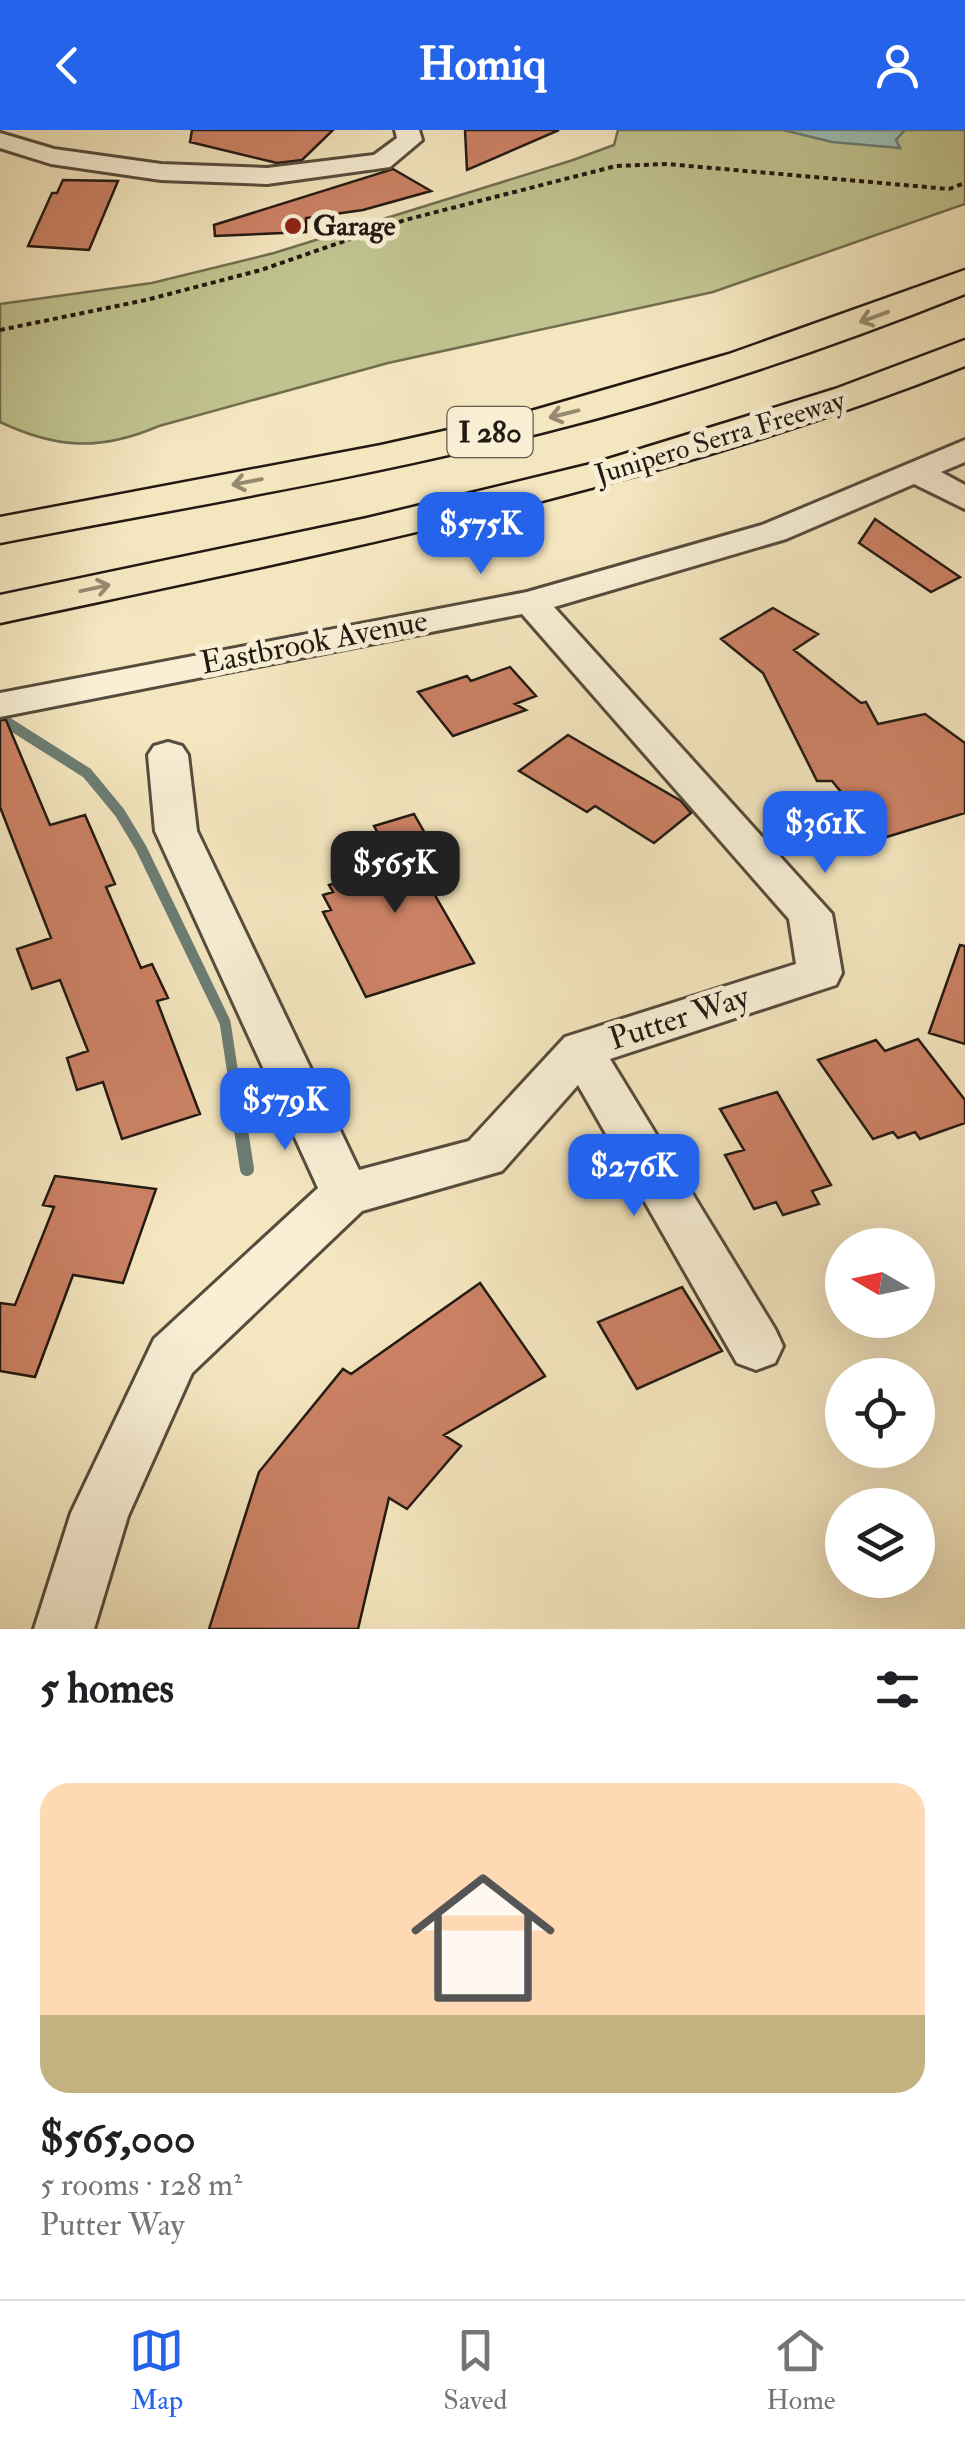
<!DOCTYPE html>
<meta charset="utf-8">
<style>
body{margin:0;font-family:"IM FELL Double Pica",serif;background:#f2f2f2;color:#202124;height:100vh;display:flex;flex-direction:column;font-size:38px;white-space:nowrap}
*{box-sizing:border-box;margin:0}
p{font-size:32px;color:#757577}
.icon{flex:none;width:55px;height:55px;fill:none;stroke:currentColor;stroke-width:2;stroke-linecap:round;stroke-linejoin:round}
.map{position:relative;height:1499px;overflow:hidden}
.panel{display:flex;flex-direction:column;background:#fff;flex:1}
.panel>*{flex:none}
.needle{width:65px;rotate:279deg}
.controls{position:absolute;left:825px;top:1098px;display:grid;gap:20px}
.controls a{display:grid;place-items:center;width:110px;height:110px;border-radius:50%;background:#fff;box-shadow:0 10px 40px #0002;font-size:50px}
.price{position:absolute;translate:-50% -85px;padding:0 22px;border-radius:20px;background:#2563eb;color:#fff;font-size:32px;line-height:65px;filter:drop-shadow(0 2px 5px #0008)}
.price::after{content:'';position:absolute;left:50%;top:60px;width:30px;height:22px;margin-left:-15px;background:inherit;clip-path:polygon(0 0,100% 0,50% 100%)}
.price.selected{background:#222;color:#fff}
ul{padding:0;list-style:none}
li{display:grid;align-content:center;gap:20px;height:530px;padding:0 40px}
li span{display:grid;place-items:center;height:310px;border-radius:30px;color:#555}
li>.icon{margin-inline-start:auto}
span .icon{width:180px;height:180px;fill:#fffc;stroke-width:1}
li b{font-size:42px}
h2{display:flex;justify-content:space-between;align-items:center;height:120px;padding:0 40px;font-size:42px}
header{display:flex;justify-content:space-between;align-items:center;height:130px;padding:0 40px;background:#2563eb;color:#fff;font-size:45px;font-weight:700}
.menu{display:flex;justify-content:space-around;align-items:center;height:140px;border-top:2px solid #e0e0e0;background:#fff;font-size:28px;color:#757577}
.menu a{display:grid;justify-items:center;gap:5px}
.menu .selected{color:#2563eb}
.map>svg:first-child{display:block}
</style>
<header><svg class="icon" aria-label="back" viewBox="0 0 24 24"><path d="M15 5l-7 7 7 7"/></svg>Homiq<svg class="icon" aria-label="person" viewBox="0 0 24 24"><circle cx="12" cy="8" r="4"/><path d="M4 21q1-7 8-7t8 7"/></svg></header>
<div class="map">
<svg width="965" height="1499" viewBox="0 0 965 1499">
<rect width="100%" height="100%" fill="#f4e6bf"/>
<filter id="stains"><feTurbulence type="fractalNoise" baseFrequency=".002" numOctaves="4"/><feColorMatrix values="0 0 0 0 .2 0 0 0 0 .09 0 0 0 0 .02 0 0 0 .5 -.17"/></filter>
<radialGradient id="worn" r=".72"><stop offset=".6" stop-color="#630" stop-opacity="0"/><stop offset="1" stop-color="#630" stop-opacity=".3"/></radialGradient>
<path fill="#c0c38f" stroke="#716e50" stroke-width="2.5" d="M618 0H965V74L713 162 388 233 159 296C101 321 57 319 0 292V174L152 153 274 123 573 30 614 15Z"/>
<path fill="#9cbfb5" stroke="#6b7d74" stroke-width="2.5" d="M783 0H905L896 10 900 18 832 12Z"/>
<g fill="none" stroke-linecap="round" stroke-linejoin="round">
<path stroke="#6b7d74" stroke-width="11" d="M0 588 87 643 120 683 141 718 225 892 240 990"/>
<path stroke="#6b7d74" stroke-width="14" d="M239 987 247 1039"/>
</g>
<path fill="#cc8265" stroke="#221912" stroke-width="2.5" d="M192 0H333L302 30 277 33 190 12Z
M465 0H559L467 40Z
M393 39 431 61 363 80 306 88V102L215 106 214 95Z
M63 50 118 51 89 120 28 116 52 63H57Z
M875 389 960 447 931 462 859 413Z
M773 478 818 504 794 520 861 573 866 572 878 594 925 584 965 613V683L880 709 832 651H817L763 543 721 509Z
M510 537 536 566 515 574 526 580 453 606 418 562 467 546 471 551Z
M0 590H6L50 695 85 685 115 754 106 757 141 838 152 834 168 868 157 871 200 984 122 1009 103 952 77 960 67 928 88 921 60 850 32 859 17 819 51 808 0 677Z
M568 605 681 671 691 683 654 713 595 676 587 682 519 641Z
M414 684 443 735 421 741 474 833 366 867 323 782 331 780 323 765 333 762 329 755 396 736 374 696Z
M960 815 965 816V914L929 903Z
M918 909 965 970V993L920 1009 915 1002 898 1008 893 1002 873 1009 818 930 876 910 885 921Z
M777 962 831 1055 812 1061 819 1074 783 1085 776 1072 754 1079 725 1025 744 1020 720 979Z
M55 1046 156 1059 123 1153 73 1145 35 1247 0 1241V1173L15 1175 54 1077 43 1075Z
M480 1153 545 1246 444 1305 461 1316 407 1379 389 1368 358 1499H209L259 1342 343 1239 351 1244Z
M682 1157 722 1221 637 1259 598 1192Z"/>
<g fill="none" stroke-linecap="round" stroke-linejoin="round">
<defs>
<path id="minor" d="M395 0H419L422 10 390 37 267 54 161 50 51 34 0 18V3L54 19 161 34 267 38 374 25 397 8Z
M965 310V332L941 342 965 355V379L914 354 786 409 554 477 832 784 842 843 836 855 610 929 775 1199 783 1216 775 1233 756 1240 737 1233 578 955 502 1041 362 1081 192 1243 128 1386 94 1499H34L71 1383 154 1209 318 1058 155 701 148 625 154 616 168 612 182 616 188 625 197 701 359 1040 469 1011 565 907 796 834 789 789 522 484 0 587V563L527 462 762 395Z"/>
<path id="highway" d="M965 140V164C827 219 686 267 541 303 362 348 181 378 0 413V387L381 315 524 283 729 224Z
M965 210V236C653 360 327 423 0 493V465L367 388 595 333 835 259Z"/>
</defs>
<use href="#minor" stroke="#564c3d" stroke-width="6"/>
<use href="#highway" stroke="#221912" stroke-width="5"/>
<path stroke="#221912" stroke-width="4" stroke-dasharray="5 4" stroke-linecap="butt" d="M0 200 146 170 261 140 405 90 616 36 667 34 949 59 965 53"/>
<use href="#minor" fill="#f8efd5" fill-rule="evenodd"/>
<use href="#highway" fill="#f4e6bf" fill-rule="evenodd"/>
</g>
<defs><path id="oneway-shaft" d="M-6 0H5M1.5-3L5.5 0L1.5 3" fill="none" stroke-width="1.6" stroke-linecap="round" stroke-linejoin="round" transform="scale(2.5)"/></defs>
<g stroke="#968a71">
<use href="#oneway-shaft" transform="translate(874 187) rotate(160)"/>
<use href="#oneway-shaft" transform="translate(564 284) rotate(166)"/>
<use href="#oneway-shaft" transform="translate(247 352) rotate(169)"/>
<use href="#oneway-shaft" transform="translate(95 458) rotate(-12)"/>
</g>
<circle fill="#8f2418" stroke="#f8efd5" stroke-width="4" cx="293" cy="96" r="10"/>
<g text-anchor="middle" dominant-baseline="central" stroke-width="10" stroke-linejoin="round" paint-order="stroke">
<g font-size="28" font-weight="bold" fill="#221912" stroke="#f8efd5" text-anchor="start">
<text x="313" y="96">Garage</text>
</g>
<g font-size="28" fill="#221912" stroke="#f8efd5">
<text transform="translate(720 308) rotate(-17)">Junipero Serra Freeway</text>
</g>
<rect fill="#f8efd5" stroke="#62594c" stroke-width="2.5" x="447.5" y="277" width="85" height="50" rx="8"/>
<g font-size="30" font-weight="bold" fill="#221912">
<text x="490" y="302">I 280</text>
</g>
<g font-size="32" fill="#221912" stroke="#f8efd5">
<text transform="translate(314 512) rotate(-11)">Eastbrook Avenue</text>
<text transform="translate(679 888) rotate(-18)">Putter Way</text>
</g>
</g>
<rect width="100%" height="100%" filter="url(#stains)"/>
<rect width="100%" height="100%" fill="url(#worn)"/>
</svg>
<div class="controls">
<a><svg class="needle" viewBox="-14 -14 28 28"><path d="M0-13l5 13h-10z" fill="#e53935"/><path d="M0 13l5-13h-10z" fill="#757577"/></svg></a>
<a><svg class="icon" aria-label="locate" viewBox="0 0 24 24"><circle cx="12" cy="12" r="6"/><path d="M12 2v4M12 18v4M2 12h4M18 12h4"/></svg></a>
<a><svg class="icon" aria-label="layers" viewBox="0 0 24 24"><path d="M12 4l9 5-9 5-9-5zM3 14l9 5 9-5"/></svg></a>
</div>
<b class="price" style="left:481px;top:447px">$575K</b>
<b class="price" style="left:825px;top:746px">$361K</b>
<b class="price selected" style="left:395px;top:786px">$565K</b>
<b class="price" style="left:285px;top:1023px">$579K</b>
<b class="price" style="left:634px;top:1089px">$276K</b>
</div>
<section class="panel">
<h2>5 homes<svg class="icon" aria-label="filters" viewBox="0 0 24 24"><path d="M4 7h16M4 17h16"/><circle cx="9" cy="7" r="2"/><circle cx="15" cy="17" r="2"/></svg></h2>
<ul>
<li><span style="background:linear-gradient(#ffd9b3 75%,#c2b280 0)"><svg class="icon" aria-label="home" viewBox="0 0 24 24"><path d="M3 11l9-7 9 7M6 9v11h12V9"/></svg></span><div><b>$565,000</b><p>5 rooms · 128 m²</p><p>Putter Way</p></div></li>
</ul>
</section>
<nav class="menu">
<a class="selected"><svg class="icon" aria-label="map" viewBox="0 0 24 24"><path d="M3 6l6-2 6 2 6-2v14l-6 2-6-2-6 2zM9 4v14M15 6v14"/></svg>Map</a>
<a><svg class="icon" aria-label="saved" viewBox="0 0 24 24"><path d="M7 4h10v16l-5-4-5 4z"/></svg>Saved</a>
<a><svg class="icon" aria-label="home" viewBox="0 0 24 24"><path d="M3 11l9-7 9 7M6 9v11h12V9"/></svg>Home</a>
</nav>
